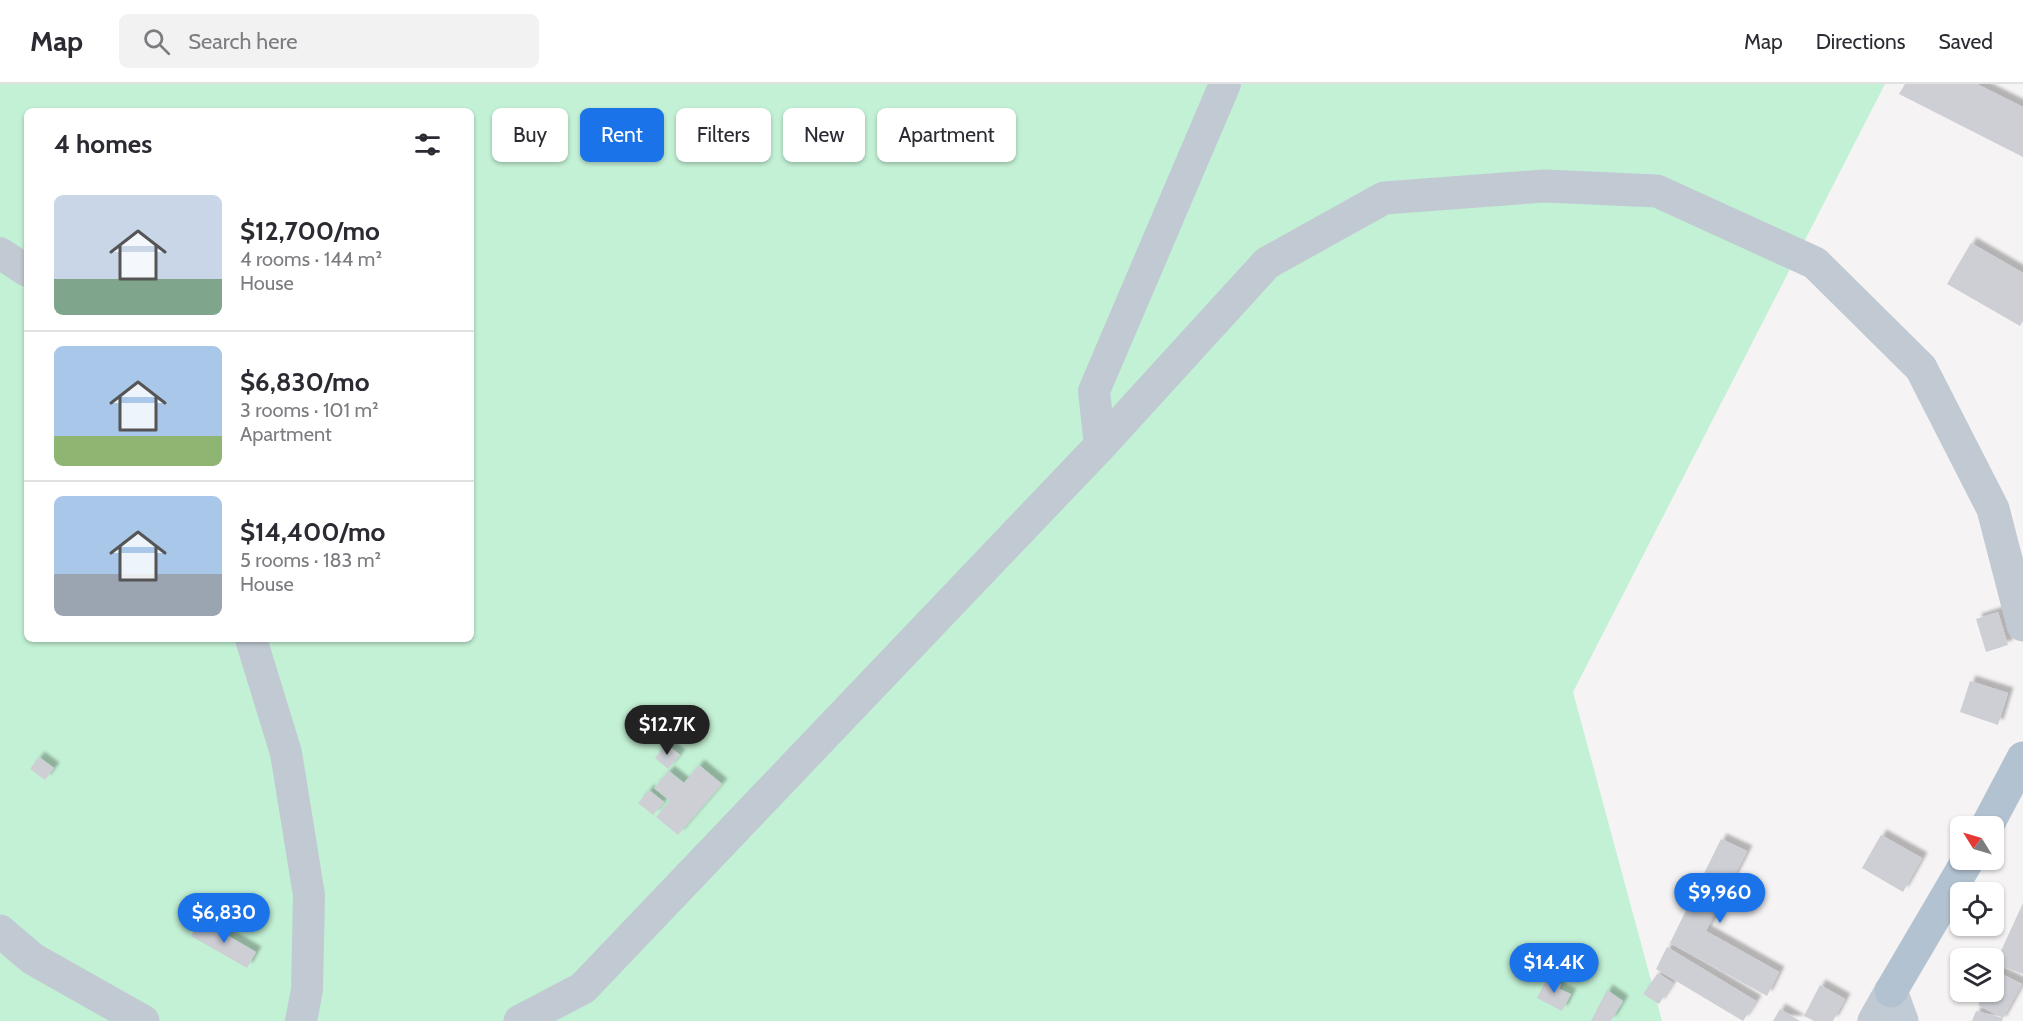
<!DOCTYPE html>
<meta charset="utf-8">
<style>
body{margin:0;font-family:Cabin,sans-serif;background:#f2f2f3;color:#2b2b33;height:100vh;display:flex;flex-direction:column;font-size:22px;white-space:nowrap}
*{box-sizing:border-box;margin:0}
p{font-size:20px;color:#7c7c81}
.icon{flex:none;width:33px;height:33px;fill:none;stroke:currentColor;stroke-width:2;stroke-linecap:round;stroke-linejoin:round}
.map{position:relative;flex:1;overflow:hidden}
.details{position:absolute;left:24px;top:24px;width:450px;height:534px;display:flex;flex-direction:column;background:#fff;border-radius:9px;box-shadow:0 2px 4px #0004}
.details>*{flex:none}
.top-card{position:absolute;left:492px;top:24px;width:570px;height:54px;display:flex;gap:12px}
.needle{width:39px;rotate:307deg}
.buttons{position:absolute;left:1950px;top:732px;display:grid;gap:12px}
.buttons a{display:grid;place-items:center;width:54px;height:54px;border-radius:9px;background:#fff;box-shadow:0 2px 4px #0004;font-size:30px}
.price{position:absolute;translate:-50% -51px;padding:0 14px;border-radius:21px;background:#1a73e8;color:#fff;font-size:20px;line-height:39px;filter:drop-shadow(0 2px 3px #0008)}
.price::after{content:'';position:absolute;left:50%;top:36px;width:18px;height:14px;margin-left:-9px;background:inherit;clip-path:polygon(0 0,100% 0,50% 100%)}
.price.selected{background:#222;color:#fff}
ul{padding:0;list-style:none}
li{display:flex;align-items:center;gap:18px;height:150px;padding:0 30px}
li+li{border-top:2px solid #e1e1e2}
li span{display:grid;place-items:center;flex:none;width:168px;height:120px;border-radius:9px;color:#555}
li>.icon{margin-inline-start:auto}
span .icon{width:72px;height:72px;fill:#fffc;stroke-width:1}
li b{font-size:26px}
h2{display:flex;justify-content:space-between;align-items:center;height:72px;padding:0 30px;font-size:26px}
.chip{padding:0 21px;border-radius:9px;background:#fff;box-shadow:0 2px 4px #0004;font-size:21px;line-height:54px}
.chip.selected{background:#1a73e8;color:#fff}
header{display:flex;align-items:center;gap:36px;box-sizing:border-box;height:84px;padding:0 30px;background:#fff;border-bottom:2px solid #e1e1e2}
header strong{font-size:28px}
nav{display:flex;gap:33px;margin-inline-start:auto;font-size:21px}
.search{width:420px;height:54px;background:#f2f2f3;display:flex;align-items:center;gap:15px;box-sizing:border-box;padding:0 21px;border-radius:9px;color:#7c7c81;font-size:22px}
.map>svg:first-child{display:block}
</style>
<header>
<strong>Map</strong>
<div class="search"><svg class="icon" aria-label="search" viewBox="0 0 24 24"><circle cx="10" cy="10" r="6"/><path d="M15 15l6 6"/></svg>Search here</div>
<nav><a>Map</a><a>Directions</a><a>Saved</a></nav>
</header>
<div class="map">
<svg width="2023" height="937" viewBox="0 0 2023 937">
<defs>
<filter id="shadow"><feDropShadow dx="5.5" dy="-5.5" stdDeviation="1.5" flood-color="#0004"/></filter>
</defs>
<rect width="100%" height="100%" fill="#f5f3f3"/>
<path fill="#c3f1d5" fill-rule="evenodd" d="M0 0H1885L1573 608 1662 937H0ZM27 27H471V555H27Z"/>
<path fill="#cdcfd5" filter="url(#shadow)" d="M1905 0H1977L2023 23V73L1899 10Z
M1971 159 2023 189V237L2020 242 1947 200Z
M1998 528 2008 561 1986 568 1976 535Z
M1970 597 2008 609 1998 641 1960 628Z
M666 660 680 671 668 685 655 674Z
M39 673 54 684 45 696 30 685Z
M699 681 722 700 678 751 656 733 670 717 654 704 669 687 684 699Z
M649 706 664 718 653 731 638 719Z
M1881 751 1922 774 1903 808 1862 784Z
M1721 755 1747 767 1706 847 1779 888 1767 912 1670 859Z
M2023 819V890L1995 880Z
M201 836 256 868 247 884 191 852Z
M1667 863 1756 917 1743 937 1656 885Z
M1996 887 2022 900 2003 934 1978 921 1985 908H1994V891Z
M1658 889 1673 899 1659 920 1643 910Z
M1548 892 1561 900 1559 905 1571 910 1562 927 1537 914Z
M1820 901 1845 915 1833 937H1814L1804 932Z
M1607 906 1623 917 1611 937H1591Z
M1780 925 1800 937H1773Z
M1976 927 2003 934 2002 937H1972Z"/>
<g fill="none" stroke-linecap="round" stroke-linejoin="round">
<path stroke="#c1cad2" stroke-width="32" d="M0 169 27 187
M1100 362 1094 307 1225 0
M251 555 286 669 309 811 307 906 301 937"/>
<path stroke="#c1cad2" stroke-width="33" d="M0 847 33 875 143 937
M520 937 583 904 1100 362 1267 179 1384 114 1545 102 1657 107 1815 179 1921 284 1993 425 2023 541
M1874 937 1891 907"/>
<path stroke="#c1cbd6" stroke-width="33" d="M1891 907 1902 937"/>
<path stroke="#b3c2d1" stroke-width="33" d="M1987 742 2023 674
M1891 907 1968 776"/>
</g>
</svg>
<div class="buttons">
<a><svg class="needle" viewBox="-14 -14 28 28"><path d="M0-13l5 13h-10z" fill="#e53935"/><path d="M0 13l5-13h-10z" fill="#7c7c81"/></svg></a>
<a><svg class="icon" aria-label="locate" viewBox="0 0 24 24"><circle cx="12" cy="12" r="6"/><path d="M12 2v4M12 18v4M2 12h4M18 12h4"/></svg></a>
<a><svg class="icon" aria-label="layers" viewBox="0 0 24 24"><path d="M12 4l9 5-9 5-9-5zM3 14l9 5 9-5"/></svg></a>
</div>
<b class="price selected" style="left:667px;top:672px">$12.7K</b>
<b class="price" style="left:1720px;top:840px">$9,960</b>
<b class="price" style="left:224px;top:860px">$6,830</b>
<b class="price" style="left:1554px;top:910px">$14.4K</b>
<div class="top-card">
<a class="chip">Buy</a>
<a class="chip selected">Rent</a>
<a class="chip">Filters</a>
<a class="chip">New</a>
<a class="chip">Apartment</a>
</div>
<section class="details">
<h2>4 homes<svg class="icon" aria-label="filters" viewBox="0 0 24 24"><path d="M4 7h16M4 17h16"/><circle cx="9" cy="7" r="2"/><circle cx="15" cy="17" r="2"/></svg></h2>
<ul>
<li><span style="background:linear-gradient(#c9d6e8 70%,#7fa58c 0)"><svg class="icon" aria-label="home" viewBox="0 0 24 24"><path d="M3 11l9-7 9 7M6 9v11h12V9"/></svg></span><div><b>$12,700/mo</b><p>4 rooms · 144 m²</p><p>House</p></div></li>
<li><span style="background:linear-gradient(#a9c7e8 75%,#8fb573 0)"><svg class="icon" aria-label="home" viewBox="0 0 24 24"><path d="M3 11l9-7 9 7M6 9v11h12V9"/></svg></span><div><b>$6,830/mo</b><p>3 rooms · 101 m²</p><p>Apartment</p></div></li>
<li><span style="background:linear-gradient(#a9c7e8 65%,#9aa5b1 0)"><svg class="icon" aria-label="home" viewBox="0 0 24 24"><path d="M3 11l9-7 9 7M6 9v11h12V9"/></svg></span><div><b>$14,400/mo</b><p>5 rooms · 183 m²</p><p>House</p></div></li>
</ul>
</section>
</div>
